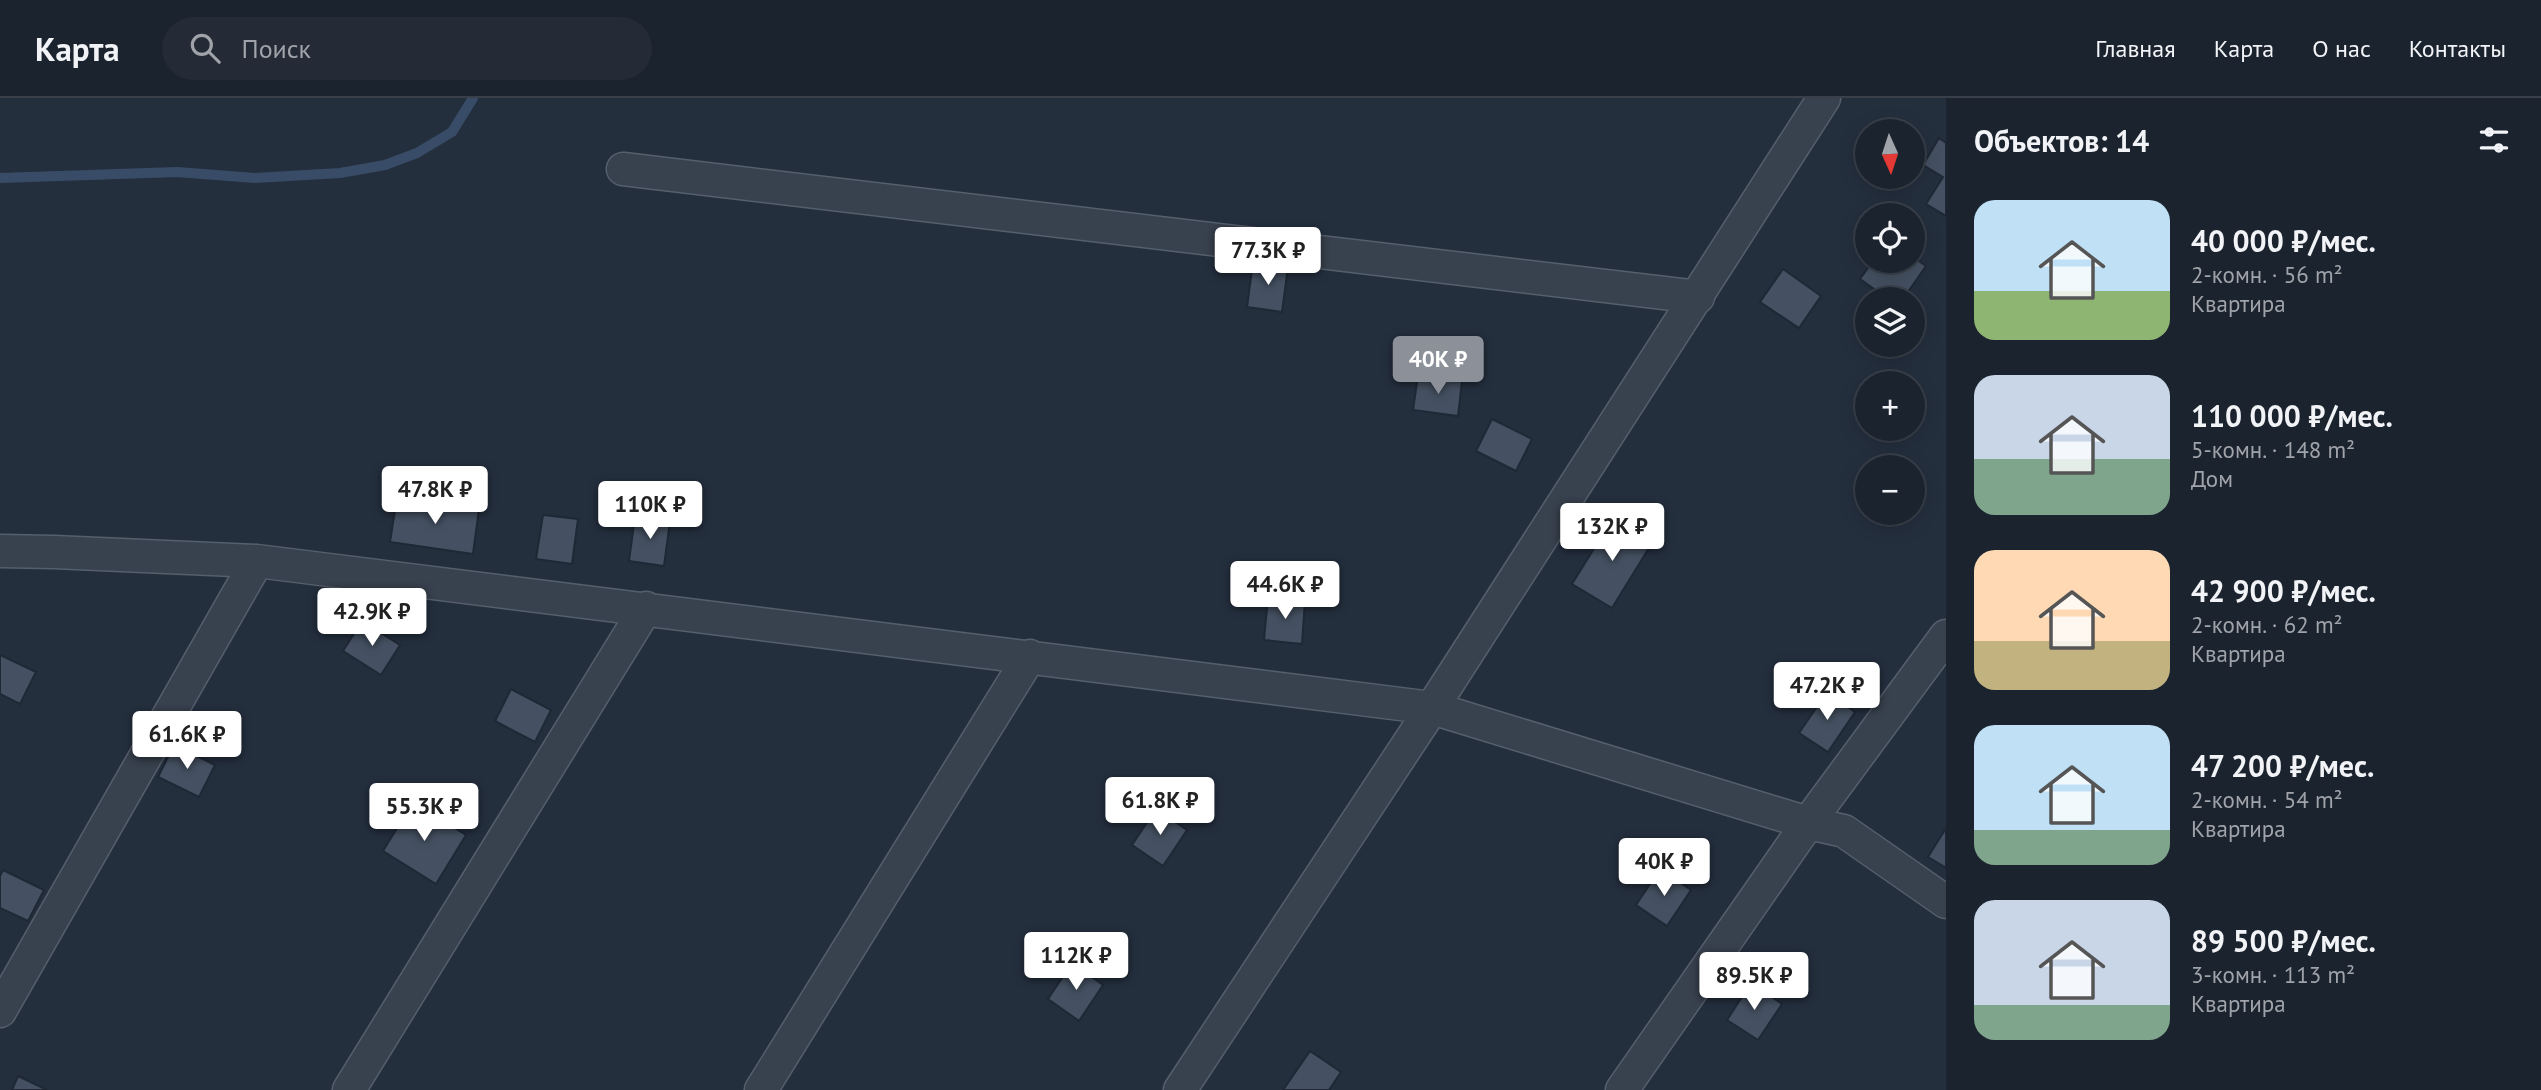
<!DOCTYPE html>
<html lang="ru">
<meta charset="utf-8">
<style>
body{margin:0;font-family:"PT Sans",sans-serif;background:#242b36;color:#f1f3f6;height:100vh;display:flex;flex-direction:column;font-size:26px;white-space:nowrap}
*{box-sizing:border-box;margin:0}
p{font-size:23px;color:#a0a4aa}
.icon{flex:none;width:38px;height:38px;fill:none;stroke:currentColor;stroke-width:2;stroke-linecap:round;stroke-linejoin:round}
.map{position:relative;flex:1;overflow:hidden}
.panel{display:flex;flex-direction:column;background:#1b232e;width:595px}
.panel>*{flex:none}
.needle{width:46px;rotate:177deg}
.tools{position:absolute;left:1855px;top:21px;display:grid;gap:14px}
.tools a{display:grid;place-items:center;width:70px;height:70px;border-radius:50%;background:#1b232e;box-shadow:0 4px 18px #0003,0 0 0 2px #39404a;font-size:35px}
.price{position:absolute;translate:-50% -60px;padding:0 16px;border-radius:7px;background:#fff;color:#222;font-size:23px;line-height:46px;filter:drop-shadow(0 2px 4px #0008)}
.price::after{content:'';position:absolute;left:50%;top:42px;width:21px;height:16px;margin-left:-10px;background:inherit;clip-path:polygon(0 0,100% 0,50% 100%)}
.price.selected{background:#8c9099;color:#fff}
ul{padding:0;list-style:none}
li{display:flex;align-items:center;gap:21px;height:175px;padding:0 28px}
li span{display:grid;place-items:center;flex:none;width:196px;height:140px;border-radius:21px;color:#555}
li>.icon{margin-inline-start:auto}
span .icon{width:84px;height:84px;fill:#fffc;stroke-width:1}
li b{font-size:30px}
h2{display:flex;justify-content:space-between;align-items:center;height:84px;padding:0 28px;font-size:30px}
header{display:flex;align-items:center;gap:42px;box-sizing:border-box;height:98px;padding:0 35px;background:#1b232e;border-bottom:2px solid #39404a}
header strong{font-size:33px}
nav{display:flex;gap:38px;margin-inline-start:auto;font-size:24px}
.search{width:490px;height:63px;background:#242b36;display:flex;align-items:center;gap:18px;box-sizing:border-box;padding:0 24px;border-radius:38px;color:#a0a4aa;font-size:26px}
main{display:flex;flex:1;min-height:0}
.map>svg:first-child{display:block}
</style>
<header>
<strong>Карта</strong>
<div class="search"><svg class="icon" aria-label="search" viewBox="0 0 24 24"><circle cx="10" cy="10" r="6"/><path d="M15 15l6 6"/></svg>Поиск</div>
<nav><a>Главная</a><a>Карта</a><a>О нас</a><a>Контакты</a></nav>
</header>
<main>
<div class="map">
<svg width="1946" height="992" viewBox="0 0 1946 992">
<rect width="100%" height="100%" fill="#242f3e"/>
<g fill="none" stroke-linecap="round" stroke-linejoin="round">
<path stroke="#394c67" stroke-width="10" d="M0 80 177 74 255 80 340 75 385 67 417 55 452 34 473 0"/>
</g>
<path fill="#455162" stroke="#1f2835" stroke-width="2" d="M1939 40 1946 45V118L1926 106 1943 79 1923 67Z
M1913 159 1926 168 1903 201H1888L1860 181 1873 163H1913Z
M1253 164 1288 169 1282 214 1247 209Z
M1783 171 1821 198 1799 230 1760 204Z
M1418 277 1462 283 1458 318 1413 312Z
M1492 321 1532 341 1516 373 1476 353Z
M397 399 479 411 473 456 390 444Z
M543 417 578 421 572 466 536 461Z
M635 418 670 423 664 468 629 463Z
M1613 420 1652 445 1612 510 1572 486Z
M1268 499 1305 503 1302 546 1264 542Z
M362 523 400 547 381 577 343 553Z
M0 557 36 574 20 606 0 596Z
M511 591 551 612 535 644 495 623Z
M1827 594 1855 614 1828 654 1799 635Z
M174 647 215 667 199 699 158 679Z
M413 704 466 737 436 786 383 753Z
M1156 711 1187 732 1163 768 1132 747Z
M1946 730V770L1928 759Z
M1660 771 1691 792 1667 828 1636 807Z
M3 772 44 792 28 823 0 810V778Z
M1072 865 1103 887 1079 923 1048 901Z
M1751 885 1782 906 1758 942 1727 922Z
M1310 953 1341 974 1329 992H1283Z
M18 978 47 992H12Z"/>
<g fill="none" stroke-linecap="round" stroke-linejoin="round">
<defs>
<path id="minor" d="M623 71 1698 199
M0 453 54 454 257 463 1432 610 1808 725 1844 733 1946 804
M0 913 257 463
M349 992 646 510
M761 992 1030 558
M1180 992 1432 610 1824 0
M1622 992 1808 725 1946 538"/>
</defs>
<use href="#minor" stroke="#565f6c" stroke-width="35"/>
<use href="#minor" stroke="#38414e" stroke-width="32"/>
</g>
</svg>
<div class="tools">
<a><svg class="needle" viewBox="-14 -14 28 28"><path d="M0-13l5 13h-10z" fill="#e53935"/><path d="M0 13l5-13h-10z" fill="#a0a4aa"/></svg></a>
<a><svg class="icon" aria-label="locate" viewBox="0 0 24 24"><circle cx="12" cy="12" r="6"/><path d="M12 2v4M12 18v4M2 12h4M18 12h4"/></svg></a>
<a><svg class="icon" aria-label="layers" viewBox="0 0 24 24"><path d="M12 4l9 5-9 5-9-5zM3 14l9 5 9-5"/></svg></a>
<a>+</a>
<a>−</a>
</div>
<b class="price" style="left:1268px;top:189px">77.3K ₽</b>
<b class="price selected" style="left:1438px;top:298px">40K ₽</b>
<b class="price" style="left:435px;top:428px">47.8K ₽</b>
<b class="price" style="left:650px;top:443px">110K ₽</b>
<b class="price" style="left:1612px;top:465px">132K ₽</b>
<b class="price" style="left:1285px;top:523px">44.6K ₽</b>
<b class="price" style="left:372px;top:550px">42.9K ₽</b>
<b class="price" style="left:1827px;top:624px">47.2K ₽</b>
<b class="price" style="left:187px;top:673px">61.6K ₽</b>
<b class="price" style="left:1160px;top:739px">61.8K ₽</b>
<b class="price" style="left:424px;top:745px">55.3K ₽</b>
<b class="price" style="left:1664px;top:800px">40K ₽</b>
<b class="price" style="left:1076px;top:894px">112K ₽</b>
<b class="price" style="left:1754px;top:914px">89.5K ₽</b>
</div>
<section class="panel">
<h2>Объектов: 14<svg class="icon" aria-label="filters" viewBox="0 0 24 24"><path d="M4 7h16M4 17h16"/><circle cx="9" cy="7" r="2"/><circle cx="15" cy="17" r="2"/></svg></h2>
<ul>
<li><span style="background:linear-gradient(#bfe0f5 65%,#8fb573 0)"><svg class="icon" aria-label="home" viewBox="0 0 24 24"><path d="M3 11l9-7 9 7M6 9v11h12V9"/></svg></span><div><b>40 000 ₽/мес.</b><p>2-комн. · 56 m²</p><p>Квартира</p></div></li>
<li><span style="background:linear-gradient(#c9d6e8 60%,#7fa58c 0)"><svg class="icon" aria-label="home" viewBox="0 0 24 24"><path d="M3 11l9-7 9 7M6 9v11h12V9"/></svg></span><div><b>110 000 ₽/мес.</b><p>5-комн. · 148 m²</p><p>Дом</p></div></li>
<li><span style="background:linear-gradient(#ffd9b3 65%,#c2b280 0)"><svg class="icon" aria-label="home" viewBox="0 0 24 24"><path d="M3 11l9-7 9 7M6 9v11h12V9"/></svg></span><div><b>42 900 ₽/мес.</b><p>2-комн. · 62 m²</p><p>Квартира</p></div></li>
<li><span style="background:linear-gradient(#bfe0f5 75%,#7fa58c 0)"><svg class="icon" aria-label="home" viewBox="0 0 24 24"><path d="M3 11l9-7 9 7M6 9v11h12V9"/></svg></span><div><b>47 200 ₽/мес.</b><p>2-комн. · 54 m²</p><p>Квартира</p></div></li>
<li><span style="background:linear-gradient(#c9d6e8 75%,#7fa58c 0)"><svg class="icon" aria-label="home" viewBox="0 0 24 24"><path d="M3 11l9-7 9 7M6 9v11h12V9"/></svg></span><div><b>89 500 ₽/мес.</b><p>3-комн. · 113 m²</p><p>Квартира</p></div></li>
</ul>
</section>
</main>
